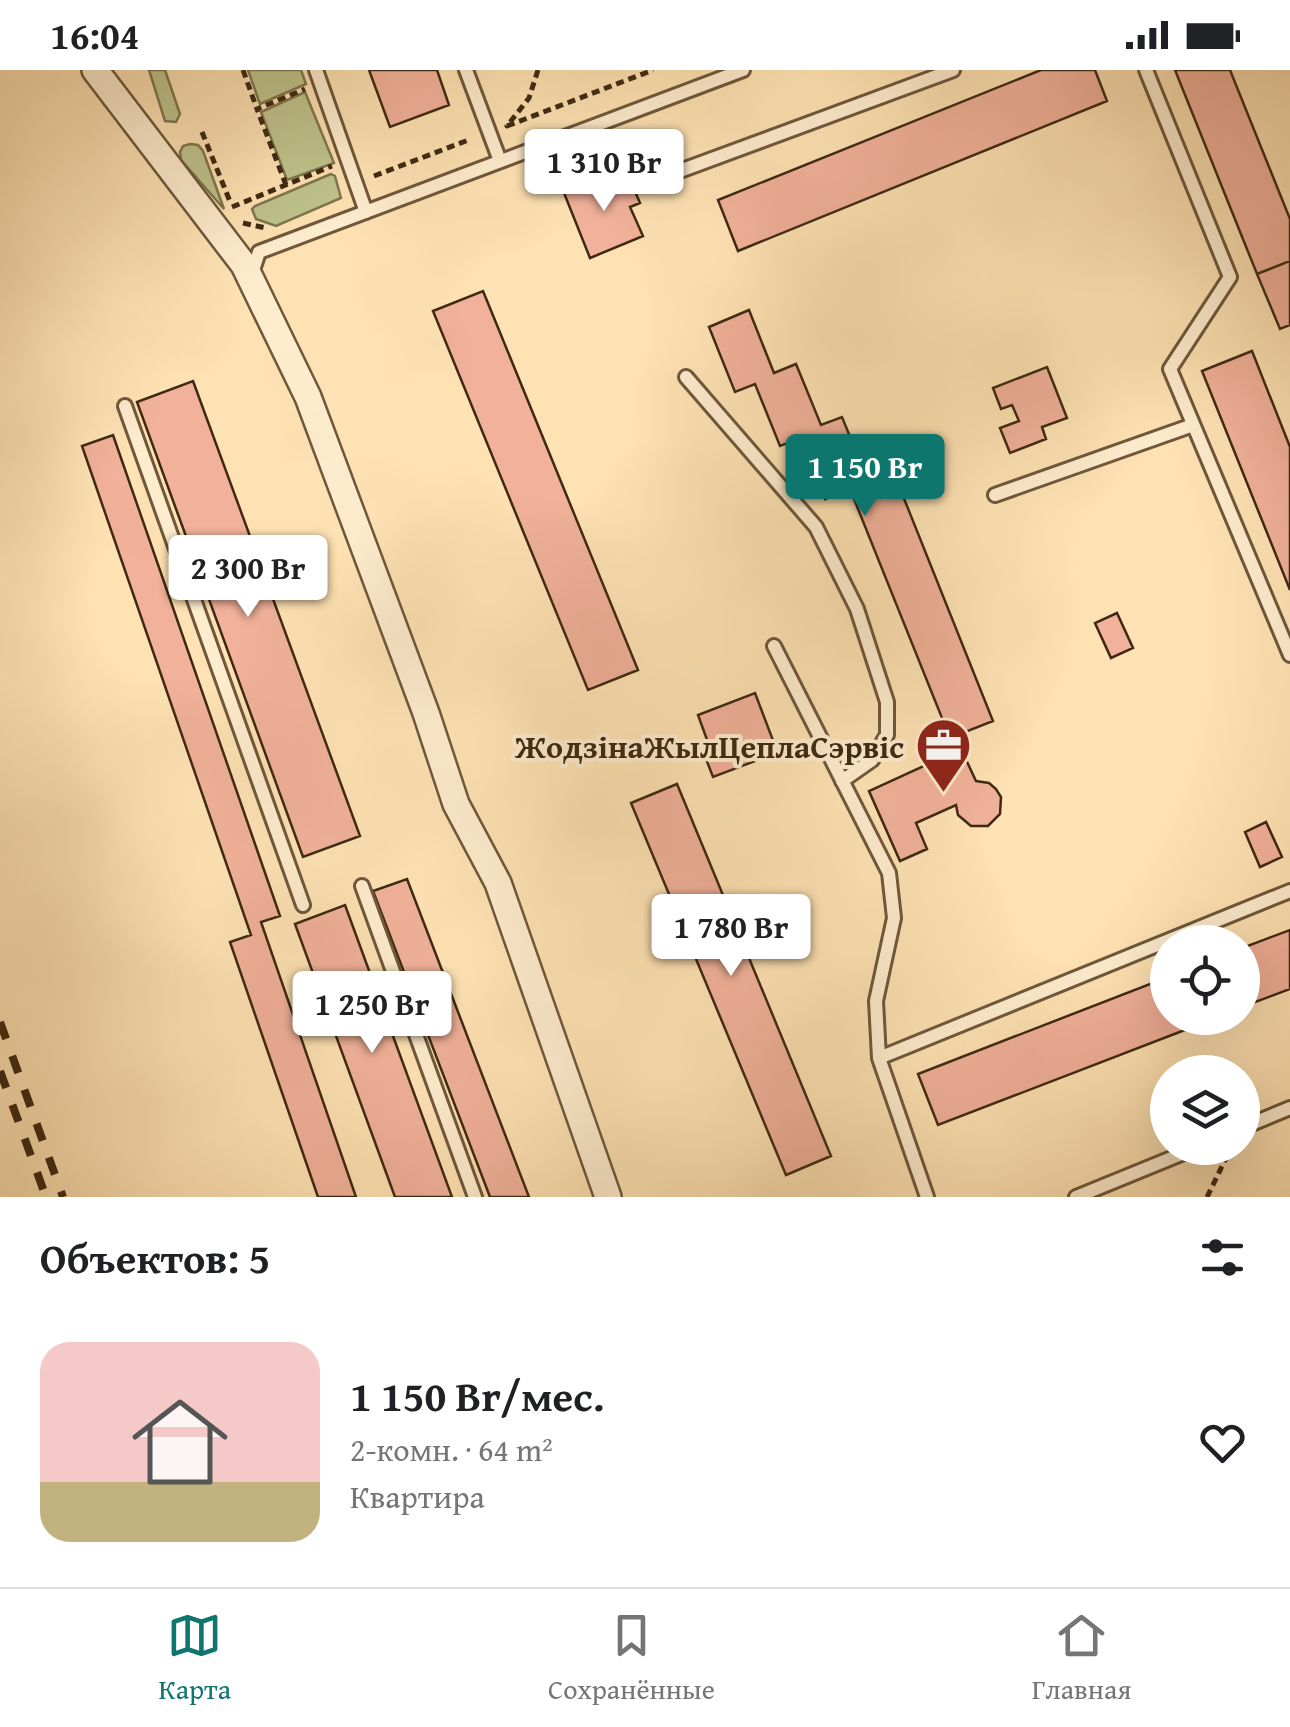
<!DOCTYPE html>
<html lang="ru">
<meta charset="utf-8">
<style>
body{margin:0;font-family:"Gentium Book Plus",serif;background:#f6f6f6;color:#202124;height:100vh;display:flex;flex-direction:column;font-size:38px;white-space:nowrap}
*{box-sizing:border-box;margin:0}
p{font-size:32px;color:#757577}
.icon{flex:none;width:55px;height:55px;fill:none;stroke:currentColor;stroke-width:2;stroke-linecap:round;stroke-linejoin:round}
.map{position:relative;height:1127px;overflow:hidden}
.side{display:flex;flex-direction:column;background:#fff;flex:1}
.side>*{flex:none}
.tools{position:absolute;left:1150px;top:855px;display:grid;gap:20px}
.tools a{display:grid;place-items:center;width:110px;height:110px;border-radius:50%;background:#fff;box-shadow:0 10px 40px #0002;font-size:50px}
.price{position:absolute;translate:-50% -85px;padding:0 22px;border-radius:10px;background:#fff;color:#222;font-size:32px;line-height:65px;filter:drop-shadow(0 2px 5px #0008)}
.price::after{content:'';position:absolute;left:50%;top:60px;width:30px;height:22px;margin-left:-15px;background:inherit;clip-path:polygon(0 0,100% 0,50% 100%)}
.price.selected{background:#0f766e;color:#fff}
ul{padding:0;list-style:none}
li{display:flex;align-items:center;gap:30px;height:250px;padding:0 40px}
li span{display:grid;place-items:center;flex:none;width:280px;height:200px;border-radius:30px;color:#555}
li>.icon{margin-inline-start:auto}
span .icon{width:120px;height:120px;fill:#fffc;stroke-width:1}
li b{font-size:42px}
h2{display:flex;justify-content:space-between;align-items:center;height:120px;padding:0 40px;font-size:42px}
.status{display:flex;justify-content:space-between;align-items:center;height:70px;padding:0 50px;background:#fff;direction:ltr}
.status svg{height:28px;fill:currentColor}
.tab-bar{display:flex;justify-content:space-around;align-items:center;height:140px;border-top:2px solid #e0e0e0;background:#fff;font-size:28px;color:#757577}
.tab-bar a{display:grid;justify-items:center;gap:5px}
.tab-bar .selected{color:#0f766e}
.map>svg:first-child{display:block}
</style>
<div class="status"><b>16:04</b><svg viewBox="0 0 49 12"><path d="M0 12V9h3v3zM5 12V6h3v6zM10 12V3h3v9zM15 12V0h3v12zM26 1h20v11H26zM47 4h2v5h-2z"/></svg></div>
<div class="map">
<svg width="1290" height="1127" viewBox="0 0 1290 1127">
<rect width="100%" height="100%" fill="#fee2b3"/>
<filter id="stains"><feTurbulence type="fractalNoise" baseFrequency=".002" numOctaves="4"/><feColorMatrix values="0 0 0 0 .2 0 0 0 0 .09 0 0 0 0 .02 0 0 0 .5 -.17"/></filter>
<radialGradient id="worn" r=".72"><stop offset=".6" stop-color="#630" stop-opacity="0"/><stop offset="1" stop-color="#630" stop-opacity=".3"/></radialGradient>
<path fill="#bfc38c" stroke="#7e764f" stroke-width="2.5" d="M149 0H165L180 44 176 52 165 51Z
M248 0H301L306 14 260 34Z
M305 22 334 93 287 110 261 42Z
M190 74 198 75 203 81 224 139 181 90 180 82 183 76Z
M331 104 335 106 341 128 276 156 256 149 252 139 255 136Z"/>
<path fill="#f1b19a" stroke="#3e2912" stroke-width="2.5" d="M369 0H437L449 35 390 57Z
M1041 0H1095L1107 31 738 181 718 130Z
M1175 0H1230L1290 149V191L1257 204Z
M628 105 640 133 630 137 643 166 590 188 562 118 588 106 594 119Z
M1290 191V255L1280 259 1257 204Z
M483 221 638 600 588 620 433 241Z
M749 240 774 303 796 294 821 355 842 347 866 406 891 396 993 651 950 668 850 419 825 429 801 368 780 376 755 314 735 322 709 257Z
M1252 281 1290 377V520L1202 301Z
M1047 297 1067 348 1042 357 1046 369 1010 383 1000 358 1019 351 1012 335 1001 339 993 318Z
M193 311 360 766 303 787 137 332Z
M113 365 280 846 261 852 356 1127H318L230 872 251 865 82 376Z
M1117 543 1133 578 1111 588 1095 553Z
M755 623 774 673 752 682 755 691 713 707 703 681 710 678 698 645Z
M961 679 976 711 989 713 996 719 1001 727 1000 744 988 756H971L958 745 956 735 916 753 927 779 900 791 869 721Z
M677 714 831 1086 786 1105 631 733Z
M1266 752 1282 787 1260 797 1245 762Z
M407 809 529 1127H490L373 821Z
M345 835 452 1127H395L295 854Z
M1290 860V919L1242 937V878Z
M1168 907V948H1216L938 1055 918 1004Z"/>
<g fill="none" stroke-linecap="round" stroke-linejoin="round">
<defs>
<path id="lane" d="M316 0 366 142
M466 0 500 91
M1146 0 1230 207 1170 299 1290 585
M658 109 953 0
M251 206 259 182 743 0
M686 307 816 457 857 539 887 632V665L872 690 842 711
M125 336 303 835
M995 425 1193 355
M774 576 889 803 894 848 876 931 879 988 927 1127
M362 816 475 1127
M879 988 1290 821
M1242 1058 1290 1038
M1076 1127 1196 1078"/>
<path id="street" d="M95 0 244 195 308 327 426 643 456 734 498 813 608 1127"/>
</defs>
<use href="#lane" stroke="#6e573a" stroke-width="18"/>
<use href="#street" stroke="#6e573a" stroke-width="30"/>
<path stroke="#3e2912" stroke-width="5" stroke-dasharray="8 5" stroke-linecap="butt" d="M243 0 257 39
M538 0 529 28 507 56 653 0
M202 62 231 134
M374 106 471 69
M286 115 257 39 305 19
M232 137 332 96
M243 153 266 158
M1207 1127 1231 1078"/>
<use href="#lane" stroke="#feecce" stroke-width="12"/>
<use href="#street" stroke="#feecce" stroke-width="25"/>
<path stroke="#3e2912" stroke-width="8" stroke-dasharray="18 18" stroke-linecap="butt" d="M0 952 63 1127
M0 1001 46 1127"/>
</g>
<defs>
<symbol id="office-pin" viewBox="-11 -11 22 30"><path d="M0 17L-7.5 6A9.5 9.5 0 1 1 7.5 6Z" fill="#8f2418" stroke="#feecce"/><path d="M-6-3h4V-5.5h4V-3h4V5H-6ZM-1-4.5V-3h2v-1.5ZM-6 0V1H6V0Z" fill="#fff"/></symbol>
</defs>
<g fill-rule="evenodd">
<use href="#office-pin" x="912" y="644" width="63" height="86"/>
</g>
<g text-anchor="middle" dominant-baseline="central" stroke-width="8" stroke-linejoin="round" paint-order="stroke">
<g font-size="32" font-weight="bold" fill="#3e2912" stroke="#feecce" text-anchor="end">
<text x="904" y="676">ЖодзінаЖылЦеплаСэрвіс</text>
</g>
</g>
<rect width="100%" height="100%" filter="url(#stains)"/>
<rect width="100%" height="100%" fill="url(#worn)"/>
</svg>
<div class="tools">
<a><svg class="icon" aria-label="locate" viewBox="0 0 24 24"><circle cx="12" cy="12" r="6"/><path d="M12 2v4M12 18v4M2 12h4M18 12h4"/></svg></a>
<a><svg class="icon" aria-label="layers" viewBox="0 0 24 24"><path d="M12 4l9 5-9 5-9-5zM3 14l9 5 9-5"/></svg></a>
</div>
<b class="price" style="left:604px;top:144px">1 310 Br</b>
<b class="price selected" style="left:865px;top:449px">1 150 Br</b>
<b class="price" style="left:248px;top:550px">2 300 Br</b>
<b class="price" style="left:731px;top:909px">1 780 Br</b>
<b class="price" style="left:372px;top:986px">1 250 Br</b>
</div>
<section class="side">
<h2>Объектов: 5<svg class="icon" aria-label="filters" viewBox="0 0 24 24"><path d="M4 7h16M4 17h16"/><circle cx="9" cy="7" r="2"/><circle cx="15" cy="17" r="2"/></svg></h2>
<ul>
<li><span style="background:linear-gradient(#f6c9c9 70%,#c2b280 0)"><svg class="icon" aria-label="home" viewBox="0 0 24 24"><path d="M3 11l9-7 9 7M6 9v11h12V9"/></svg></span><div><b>1 150 Br/мес.</b><p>2-комн. · 64 m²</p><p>Квартира</p></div><svg class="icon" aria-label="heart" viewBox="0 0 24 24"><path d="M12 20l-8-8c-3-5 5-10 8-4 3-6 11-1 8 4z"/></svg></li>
</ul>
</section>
<nav class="tab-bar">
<a class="selected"><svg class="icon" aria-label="map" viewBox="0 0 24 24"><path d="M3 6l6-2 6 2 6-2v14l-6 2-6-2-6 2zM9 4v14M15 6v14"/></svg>Карта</a>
<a><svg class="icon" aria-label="saved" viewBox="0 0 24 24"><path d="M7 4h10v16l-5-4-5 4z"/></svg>Сохранённые</a>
<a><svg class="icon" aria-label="home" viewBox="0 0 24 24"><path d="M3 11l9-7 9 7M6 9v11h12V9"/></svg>Главная</a>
</nav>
